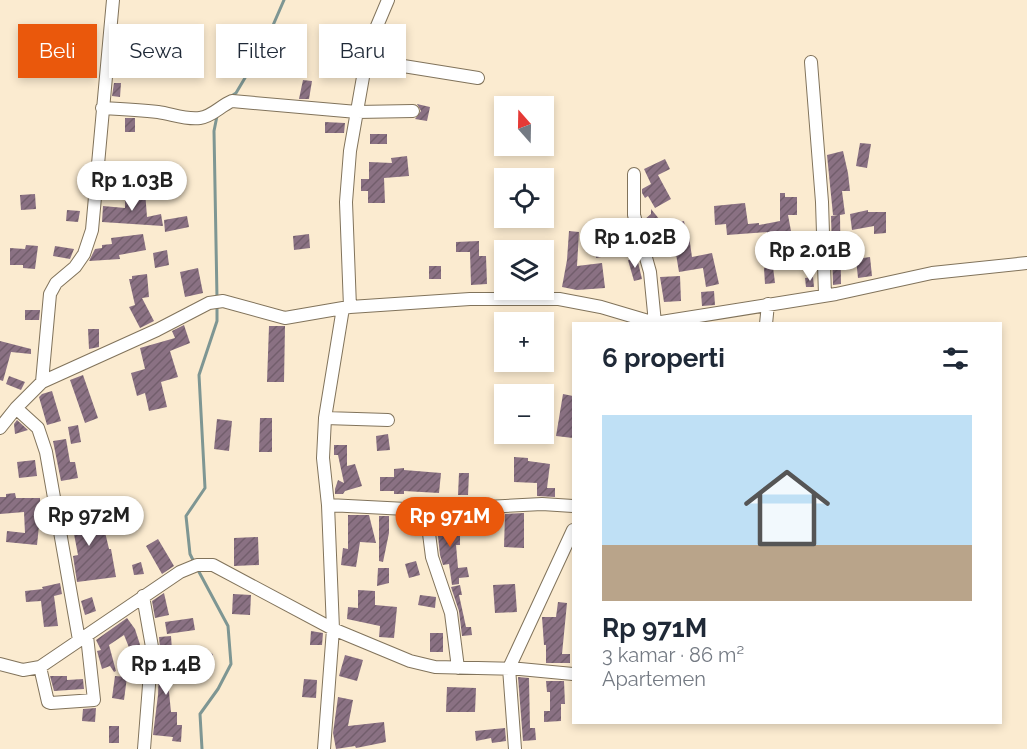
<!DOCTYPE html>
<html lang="id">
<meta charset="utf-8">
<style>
body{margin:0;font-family:Raleway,sans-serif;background:#f2f2f3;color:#1f2937;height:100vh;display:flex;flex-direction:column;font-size:22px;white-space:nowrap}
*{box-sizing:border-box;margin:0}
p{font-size:20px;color:#747a83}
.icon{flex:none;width:33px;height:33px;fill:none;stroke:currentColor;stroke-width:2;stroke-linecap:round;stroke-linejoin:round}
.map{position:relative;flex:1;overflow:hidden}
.sheet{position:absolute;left:572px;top:322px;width:430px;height:402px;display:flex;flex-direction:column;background:#fff;border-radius:0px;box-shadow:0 3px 9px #0003}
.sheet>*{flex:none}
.hud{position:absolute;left:18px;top:24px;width:464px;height:54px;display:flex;gap:12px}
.needle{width:39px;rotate:340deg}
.fabs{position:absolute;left:494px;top:96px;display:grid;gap:12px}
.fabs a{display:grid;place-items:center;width:60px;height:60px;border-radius:0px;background:#fff;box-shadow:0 3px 9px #0003;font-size:30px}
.price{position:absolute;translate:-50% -51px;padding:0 14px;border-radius:21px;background:#fff;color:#222;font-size:20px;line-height:39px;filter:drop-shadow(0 2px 3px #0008)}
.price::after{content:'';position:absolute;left:50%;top:36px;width:18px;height:14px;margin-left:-9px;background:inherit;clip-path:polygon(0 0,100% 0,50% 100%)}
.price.selected{background:#ea580c;color:#fff}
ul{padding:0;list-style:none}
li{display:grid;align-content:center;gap:12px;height:318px;padding:0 30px}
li+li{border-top:2px solid #e0e1e3}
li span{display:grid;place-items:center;height:186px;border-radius:0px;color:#555}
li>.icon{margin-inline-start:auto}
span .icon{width:108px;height:108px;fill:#fffc;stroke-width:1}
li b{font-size:26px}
h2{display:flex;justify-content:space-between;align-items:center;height:72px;padding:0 30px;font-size:26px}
.chip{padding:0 21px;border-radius:0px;background:#fff;box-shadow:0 3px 9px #0003;font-size:21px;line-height:54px}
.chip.selected{background:#ea580c;color:#fff}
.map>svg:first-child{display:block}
</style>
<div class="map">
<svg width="1027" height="749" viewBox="0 0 1027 749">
<defs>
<pattern id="building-hatch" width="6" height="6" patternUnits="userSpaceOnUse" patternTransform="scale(1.5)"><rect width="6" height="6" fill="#8a7183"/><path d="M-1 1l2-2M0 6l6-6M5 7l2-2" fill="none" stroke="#725e6c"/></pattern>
</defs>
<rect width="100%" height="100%" fill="#fbebd0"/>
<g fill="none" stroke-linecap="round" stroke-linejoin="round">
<path stroke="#7e9693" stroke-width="3" d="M230 97 236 93 264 46 284 0
M217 298 214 131 217 116
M195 564 190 554 186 516 205 488 199 375 217 321V305
M198 570 228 626 231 664 218 689 200 714 202 749"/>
</g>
<path fill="url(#building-hatch)" d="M62 24H83V45H62Z
M303 80 312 81 309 99H299Z
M114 83H121L120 97 112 96Z
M417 104 430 107 427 121 415 119 421 111Z
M125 118H135V132H125Z
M325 122 345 123 344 133H325Z
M370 134H387V144H370Z
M860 143 871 144 867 168 856 166Z
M843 151 848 173 850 191H842L845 214 840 215 841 284 833 285 831 216 838 215H833L827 155Z
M407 156 409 176 384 178 385 203H368V191H361V179H369V162L392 163 391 158Z
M665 159 670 169 658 175 671 199 655 208 648 196 645 198 642 193V189L651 184 644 169Z
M145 191 147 217 161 214 163 226 102 222 103 206 125 208V193Z
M780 193H785V197H797V215H788L794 247 771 252 767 232 727 235 726 224 715 225 714 206 745 203 748 224 759 223V225L780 221Z
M35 194 36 209 21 210 20 195Z
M651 209 664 225 684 221 687 236H689L692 257 712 253 719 284 706 287 703 268 679 272 676 254 657 256 654 229 648 233 644 220 651 214Z
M67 210 80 211 78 222 66 221Z
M868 210V212H886V233L874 234V226L852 230 850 214Z
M187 216 189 227 165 232 164 220Z
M569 231 579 232 577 266 602 263 605 288 577 290 562 287 567 260Z
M143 234 146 250 119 255 120 259 89 261 95 249 102 248V245L112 244 111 238Z
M309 234 310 248 294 250 293 236Z
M479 241V256H486L487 284 471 285 470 252H456V242Z
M809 241 813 254 801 257 797 245Z
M26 245 38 246 35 269 23 268V265H10V248L25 249Z
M610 245 612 255 596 258 595 248Z
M55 246 74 249 70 259 53 256Z
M167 250 169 265 155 268 153 253Z
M870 257 872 276 858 278 856 259Z
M637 258 642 279 634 281 628 260Z
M429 266H441V279H429Z
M773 267 775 283 765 284 764 268Z
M198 268 203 293 185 297 180 272Z
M147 274 149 297 142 298 154 321 140 328 129 307 135 305 129 279H132V276Z
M680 276 681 301 664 302 660 277Z
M813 277 814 287H806L805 278Z
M714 291 715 305 702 306 701 292Z
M25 310H40L39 320H25Z
M184 325 190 343 170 351 178 377 161 382 167 407 149 411 145 393 137 396 131 373 145 369 140 348 175 338 172 331Z
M269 326H285L284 382H267Z
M88 329H99V347L89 349Z
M0 341 31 349V354L11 352 3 381 0 380Z
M83 375 98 418 85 423 70 380Z
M9 376 25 382 21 390 6 384Z
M52 391 61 421 47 425 39 397 42 394Z
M563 394 573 396V438L556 436Z
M260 418H272V452H259Z
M217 419 232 421 229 451 214 449Z
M17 420 28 430 15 434 14 424Z
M78 425 81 442 71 444 68 427Z
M388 434 390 450 377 451 376 436Z
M66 439 70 462H75L78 478 61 481 53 441Z
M334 445H347V466L355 464 362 486 345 491 343 494H335V489L338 480 344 483 338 455H334Z
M514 457 528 458V461L550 464 547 488H555V497L537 496V483L514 482Z
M35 460 37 476 19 478 17 462Z
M404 468V470L441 473 439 493 404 491V494H394V491H380V477H394V469Z
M459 473H469L468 495H458Z
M15 493 16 498H40V511H46V525L39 526 37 545 6 542 7 531 25 533 24 512 0 514V497H6V494Z
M83 497 92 535 105 532 109 549H111L116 577 77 582 73 556 78 555 74 534H72L68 500Z
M524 513V548L504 547 505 514Z
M348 515H369L376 543 360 542 356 567 341 565 343 548 348 549Z
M379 516H389V533L383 562 379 561Z
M455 517 458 536H460V545H456L458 568 467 567 469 577 459 578V584L452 585 449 564 443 565 440 555 436 518Z
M258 537 259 565 234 566V538Z
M158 539 174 566 162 574 146 546Z
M416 561 420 575 409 578 405 564Z
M141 562 144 574 134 575 132 565Z
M378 568H389V583L377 586Z
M60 583 62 594 54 596 58 626 44 627 41 601 26 602 25 591 43 589 42 587Z
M515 584 517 612 495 613 493 585Z
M460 585 462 595H459L466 627H471L472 635 462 636 459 611 451 587Z
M358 590 375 591V605L397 607 394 638 379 637 380 626 347 619 348 607 358 608Z
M164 593 169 615 155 618 152 601Z
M233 594 251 595 250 615 232 614Z
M420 595 436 597 435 608 418 605Z
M92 597 96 611 85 615 81 601Z
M558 602 567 603 562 654H570V663H546V645H544L542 617H556Z
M127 618 135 629 143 654 142 663 136 665 124 635 109 645 116 671 114 672 110 666 102 669 97 651 101 650 96 640Z
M193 618 195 630 167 634 165 622Z
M311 631 323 633 322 645H310Z
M430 633H443V652H430Z
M171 636 173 664H168L169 692 171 712H177V725H182L181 742 172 741 173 737 153 735 158 695 160 648 159 637Z
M204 651 213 654 209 668 200 666Z
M345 655 363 660 357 681 339 676Z
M50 676H67V680L83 679 84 689 54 691Z
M115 676 127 677 124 700 112 698Z
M518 677 529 678 530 728H535L536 740 523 741Z
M304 679 317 680 316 698 302 697Z
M546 681H564L565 704H561V721L544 722V711H550V692H547Z
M447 687 476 688 475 712H446Z
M338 697 353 700 348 726 384 722 386 742 356 748 355 746 336 749 333 733Z
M96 708 95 722 82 721 83 709Z
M109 726H119V743H109Z
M505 728 506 741 492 743 491 738 476 741 475 731Z"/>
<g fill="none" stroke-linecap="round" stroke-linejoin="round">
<defs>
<path id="minor" d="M366 60 478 78
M811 62 822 202 825 295
M102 108C121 109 140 110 158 112 172 114 186 120 200 118 213 116 220 106 232 101L357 112 413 111
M634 174V215L650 272 655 323 654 324
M350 307 470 299H559L601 307 655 323 836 294 932 273 1027 263
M766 324 768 304
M42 382 50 294 56 283 75 267 84 254 92 230 113 0
M16 408 38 428 46 452 79 640
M325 418 388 420
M0 428 16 408 42 382 157 330 209 303 223 301 285 318 343 308
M328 505 426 510 542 504 573 506
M426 510 432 557 451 613 458 668
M143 596 152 647 144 749
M0 664 23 670 40 667 180 572 197 565H213L333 629 328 505 323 458 325 418 343 308 350 307 346 202 350 151 366 60 377 26 388 0
M40 667 48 702 51 703 94 700 87 636
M324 749 333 629 410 661 435 667 520 669 573 674
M515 749 509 668 573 530"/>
</defs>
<use href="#minor" stroke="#81735b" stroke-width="14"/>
<use href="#minor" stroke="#fff" stroke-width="12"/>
</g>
</svg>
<div class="fabs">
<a><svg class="needle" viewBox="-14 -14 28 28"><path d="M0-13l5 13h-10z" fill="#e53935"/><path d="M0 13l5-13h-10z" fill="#747a83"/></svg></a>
<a><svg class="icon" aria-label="locate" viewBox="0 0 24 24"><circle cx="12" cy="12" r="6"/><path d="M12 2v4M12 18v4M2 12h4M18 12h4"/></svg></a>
<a><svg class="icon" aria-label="layers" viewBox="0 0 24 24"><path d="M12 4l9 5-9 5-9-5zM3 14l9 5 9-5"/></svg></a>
<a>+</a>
<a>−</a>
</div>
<b class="price" style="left:132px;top:212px">Rp 1.03B</b>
<b class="price" style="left:635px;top:269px">Rp 1.02B</b>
<b class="price" style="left:810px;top:282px">Rp 2.01B</b>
<b class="price" style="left:89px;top:547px">Rp 972M</b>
<b class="price selected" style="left:450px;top:548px">Rp 971M</b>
<b class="price" style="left:166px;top:696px">Rp 1.4B</b>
<div class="hud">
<a class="chip selected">Beli</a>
<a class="chip">Sewa</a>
<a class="chip">Filter</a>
<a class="chip">Baru</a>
</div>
<section class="sheet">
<h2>6 properti<svg class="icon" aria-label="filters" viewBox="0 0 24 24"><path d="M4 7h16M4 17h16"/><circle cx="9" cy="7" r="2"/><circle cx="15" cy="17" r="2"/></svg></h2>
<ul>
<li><span style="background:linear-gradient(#bfe0f5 70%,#b9a48a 0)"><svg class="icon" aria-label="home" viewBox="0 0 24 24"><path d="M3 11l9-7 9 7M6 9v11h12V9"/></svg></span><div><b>Rp 971M</b><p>3 kamar · 86 m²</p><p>Apartemen</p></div></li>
</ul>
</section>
</div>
